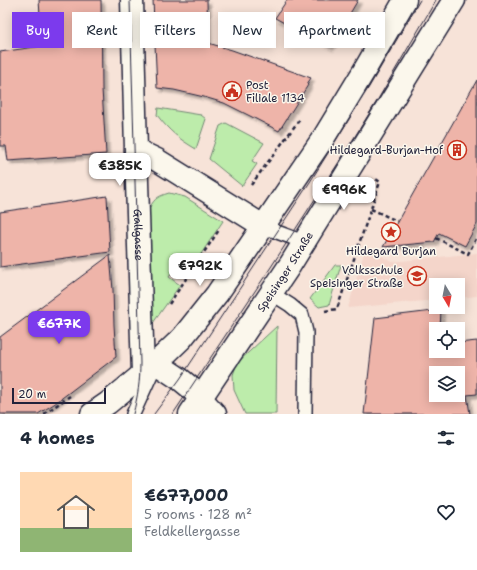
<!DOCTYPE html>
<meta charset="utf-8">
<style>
body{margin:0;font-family:"Shantell Sans",sans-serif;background:#f6f6f7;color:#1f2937;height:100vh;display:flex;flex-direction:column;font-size:15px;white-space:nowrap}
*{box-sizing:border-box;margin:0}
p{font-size:13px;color:#747a83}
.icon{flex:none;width:22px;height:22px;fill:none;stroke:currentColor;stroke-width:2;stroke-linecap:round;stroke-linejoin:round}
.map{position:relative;height:414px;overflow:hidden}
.sheet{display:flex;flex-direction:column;background:#fff;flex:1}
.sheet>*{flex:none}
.guide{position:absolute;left:12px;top:12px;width:453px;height:36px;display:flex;gap:8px}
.needle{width:26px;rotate:170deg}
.controls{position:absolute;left:429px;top:278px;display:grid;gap:8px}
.controls a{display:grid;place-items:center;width:36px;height:36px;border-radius:0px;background:#fff;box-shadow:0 2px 10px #0003;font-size:20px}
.scale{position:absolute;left:12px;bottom:10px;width:94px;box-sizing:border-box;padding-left:4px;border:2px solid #22223b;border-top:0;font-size:11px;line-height:14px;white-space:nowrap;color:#22223b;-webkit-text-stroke:3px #fbf7ec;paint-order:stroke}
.price{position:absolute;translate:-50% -34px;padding:0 9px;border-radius:8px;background:#fff;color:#222;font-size:13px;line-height:26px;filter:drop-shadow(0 1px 2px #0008)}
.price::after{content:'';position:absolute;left:50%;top:24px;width:12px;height:9px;margin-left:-6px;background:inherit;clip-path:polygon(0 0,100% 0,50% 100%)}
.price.active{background:#7c3aed;color:#fff}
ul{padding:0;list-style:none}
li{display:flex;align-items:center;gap:12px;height:100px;padding:0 20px}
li+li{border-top:1px solid #e0e1e3}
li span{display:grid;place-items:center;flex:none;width:112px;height:80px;border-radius:0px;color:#555}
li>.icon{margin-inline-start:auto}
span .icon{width:48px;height:48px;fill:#fffc;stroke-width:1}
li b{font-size:17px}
h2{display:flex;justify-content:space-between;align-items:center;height:48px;padding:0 20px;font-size:17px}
.chip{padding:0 14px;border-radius:0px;background:#fff;box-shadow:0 2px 10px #0003;font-size:14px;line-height:36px}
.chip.active{background:#7c3aed;color:#fff}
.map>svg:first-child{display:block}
</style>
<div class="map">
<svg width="477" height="414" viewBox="0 0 477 414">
<defs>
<filter id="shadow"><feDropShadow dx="3.5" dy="3.5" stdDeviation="1" flood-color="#0004"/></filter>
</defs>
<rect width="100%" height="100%" fill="#f7e3d8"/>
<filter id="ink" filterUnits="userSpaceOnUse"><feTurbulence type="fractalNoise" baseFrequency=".025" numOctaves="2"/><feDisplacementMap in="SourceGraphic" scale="8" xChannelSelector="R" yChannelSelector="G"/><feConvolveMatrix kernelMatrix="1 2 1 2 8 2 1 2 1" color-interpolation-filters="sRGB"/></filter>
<g filter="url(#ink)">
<path fill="#f4d5ca" d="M366 246 392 262 477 253V296L458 298V285H436V300L348 308Z"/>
<path fill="#bdecab" stroke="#708773" d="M158 108 201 115 206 119 196 149C179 139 169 131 157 115Z
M226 123 264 143 252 161 257 164 242 186 209 159 220 126Z
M169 193 185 197 223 221 195 263 184 256 169 277 180 285 153 323 151 322 147 212C154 200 155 197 169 193Z
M335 265H341L329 305 319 307 310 299Z
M277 326 276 414H245L234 390 233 375 237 363Z"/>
<path fill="#eeb4a9" stroke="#22223b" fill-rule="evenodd" filter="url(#shadow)" d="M39 0H101L102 89 106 154 8 161 6 146H0V52L42 46Z
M153 0H207L208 43 232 50 311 78 307 84 308 85 279 131 252 117 224 103 204 97 174 90 157 88Z
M287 0H358L330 47 275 18Z
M477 80V224L465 246 439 233 434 242 383 247Z
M107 196 110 252 0 267V212Z
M110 255 113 290 114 325 116 357 54 404 38 414H0V337Z
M441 310 440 329H436V351H458V343L477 341V394L467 395 470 414H364L375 318ZM436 373H458V395H436Z"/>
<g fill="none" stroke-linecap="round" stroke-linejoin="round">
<defs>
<path id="lane" d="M263 226 277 232 304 242
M271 293 290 305 302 315 306 332 305 414
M133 414 152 372"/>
<g id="street">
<path id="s1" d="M132 0 136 150 143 373"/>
<path d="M136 150 157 160 263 226"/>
<path d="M156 363 180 379 191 388 215 414"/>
</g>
<g id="secondary">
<path d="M92 414 108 403 156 363 182 338 217 294 324 137 364 71 405 0"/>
<path id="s2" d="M190 414 290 265 454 0"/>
</g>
</defs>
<use href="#lane" stroke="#22223b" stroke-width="16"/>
<use href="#street" stroke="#22223b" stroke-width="25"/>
<use href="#secondary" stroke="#22223b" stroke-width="25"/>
<path stroke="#22223b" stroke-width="2.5" stroke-dasharray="4 3" stroke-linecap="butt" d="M251 185 300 119 301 120
M371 209 397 221
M436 238 468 254 477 237
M169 304 219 230
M325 311 337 309 380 182 376 179
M44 414 70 396"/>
<use href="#lane" stroke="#fbf7ec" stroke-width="13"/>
<use href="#street" stroke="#fbf7ec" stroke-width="22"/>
<use href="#secondary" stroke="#fbf7ec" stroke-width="22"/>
<path stroke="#22223b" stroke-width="1" d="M130 0 140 363C140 381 138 396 133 414
M154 414 180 379 310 182 369 87 420 0
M173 414 271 267 339 162 377 101 436 0"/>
</g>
</g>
<defs>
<symbol id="civic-ring" viewBox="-11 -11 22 22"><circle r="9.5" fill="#fbf7ec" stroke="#c8321e" stroke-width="1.5"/><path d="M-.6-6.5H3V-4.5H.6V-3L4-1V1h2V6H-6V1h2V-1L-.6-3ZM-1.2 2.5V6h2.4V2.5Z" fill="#c8321e"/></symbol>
<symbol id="building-ring" viewBox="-11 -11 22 22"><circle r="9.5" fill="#fbf7ec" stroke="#c8321e" stroke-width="1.5"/><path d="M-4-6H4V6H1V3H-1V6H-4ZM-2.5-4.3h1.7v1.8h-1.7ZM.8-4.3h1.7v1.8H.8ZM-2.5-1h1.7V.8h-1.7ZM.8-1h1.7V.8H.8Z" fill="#c8321e"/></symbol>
<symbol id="sight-ring" viewBox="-11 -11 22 22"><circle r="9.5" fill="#fbf7ec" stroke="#c8321e" stroke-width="1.5"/><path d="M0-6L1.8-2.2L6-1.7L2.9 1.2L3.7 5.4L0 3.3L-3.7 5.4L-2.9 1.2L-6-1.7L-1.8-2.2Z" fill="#c8321e"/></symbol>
<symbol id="school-ring" viewBox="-11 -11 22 22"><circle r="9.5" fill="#fbf7ec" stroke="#c8321e" stroke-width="1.5"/><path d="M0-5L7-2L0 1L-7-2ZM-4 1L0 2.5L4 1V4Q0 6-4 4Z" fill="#c8321e"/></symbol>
</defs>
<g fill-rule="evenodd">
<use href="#civic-ring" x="221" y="80" width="22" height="22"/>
<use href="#building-ring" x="446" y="139" width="22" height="22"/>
<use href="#sight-ring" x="380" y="221" width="22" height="22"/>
<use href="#school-ring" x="406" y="265" width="22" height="22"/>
</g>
<g text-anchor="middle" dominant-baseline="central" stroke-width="3" stroke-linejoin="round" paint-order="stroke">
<g font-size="11" fill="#22223b" stroke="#fbf7ec" text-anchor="end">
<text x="246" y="85" text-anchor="start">Post<tspan x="246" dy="13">Filiale 1134</tspan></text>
<text x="443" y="150">Hildegard-Burjan-Hof</text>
<text x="391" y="251" text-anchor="middle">Hildegard Burjan</text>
<text x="403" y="270">Volksschule<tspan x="403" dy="13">Speisinger Straße</tspan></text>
</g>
<g font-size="11" fill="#22223b" stroke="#fbf7ec">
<text stroke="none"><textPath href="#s1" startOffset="235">Gallgasse</textPath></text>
<text stroke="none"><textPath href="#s2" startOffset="171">Speisinger Straße</textPath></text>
</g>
</g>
</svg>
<div class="controls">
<a><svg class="needle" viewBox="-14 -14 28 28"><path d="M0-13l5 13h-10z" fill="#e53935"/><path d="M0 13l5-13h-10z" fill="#747a83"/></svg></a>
<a><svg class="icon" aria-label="locate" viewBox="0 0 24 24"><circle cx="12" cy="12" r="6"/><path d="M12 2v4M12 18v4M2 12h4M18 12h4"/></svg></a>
<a><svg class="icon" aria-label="layers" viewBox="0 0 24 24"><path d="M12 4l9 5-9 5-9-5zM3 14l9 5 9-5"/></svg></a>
</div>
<div class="scale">20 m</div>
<b class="price" style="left:120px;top:187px">€385K</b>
<b class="price" style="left:344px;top:211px">€996K</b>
<b class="price" style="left:200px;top:287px">€792K</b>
<b class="price active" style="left:59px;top:345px">€677K</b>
<div class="guide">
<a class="chip active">Buy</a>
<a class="chip">Rent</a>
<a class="chip">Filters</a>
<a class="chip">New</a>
<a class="chip">Apartment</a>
</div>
</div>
<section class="sheet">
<h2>4 homes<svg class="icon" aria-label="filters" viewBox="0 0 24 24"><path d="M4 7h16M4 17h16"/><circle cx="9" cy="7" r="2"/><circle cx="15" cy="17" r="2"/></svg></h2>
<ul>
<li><span style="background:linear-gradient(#ffd9b3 70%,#8fb573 0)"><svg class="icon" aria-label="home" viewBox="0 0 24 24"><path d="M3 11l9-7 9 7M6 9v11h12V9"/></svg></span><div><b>€677,000</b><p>5 rooms · 128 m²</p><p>Feldkellergasse</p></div><svg class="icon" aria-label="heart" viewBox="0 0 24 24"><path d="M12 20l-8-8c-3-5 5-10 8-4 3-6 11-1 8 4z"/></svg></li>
</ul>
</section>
